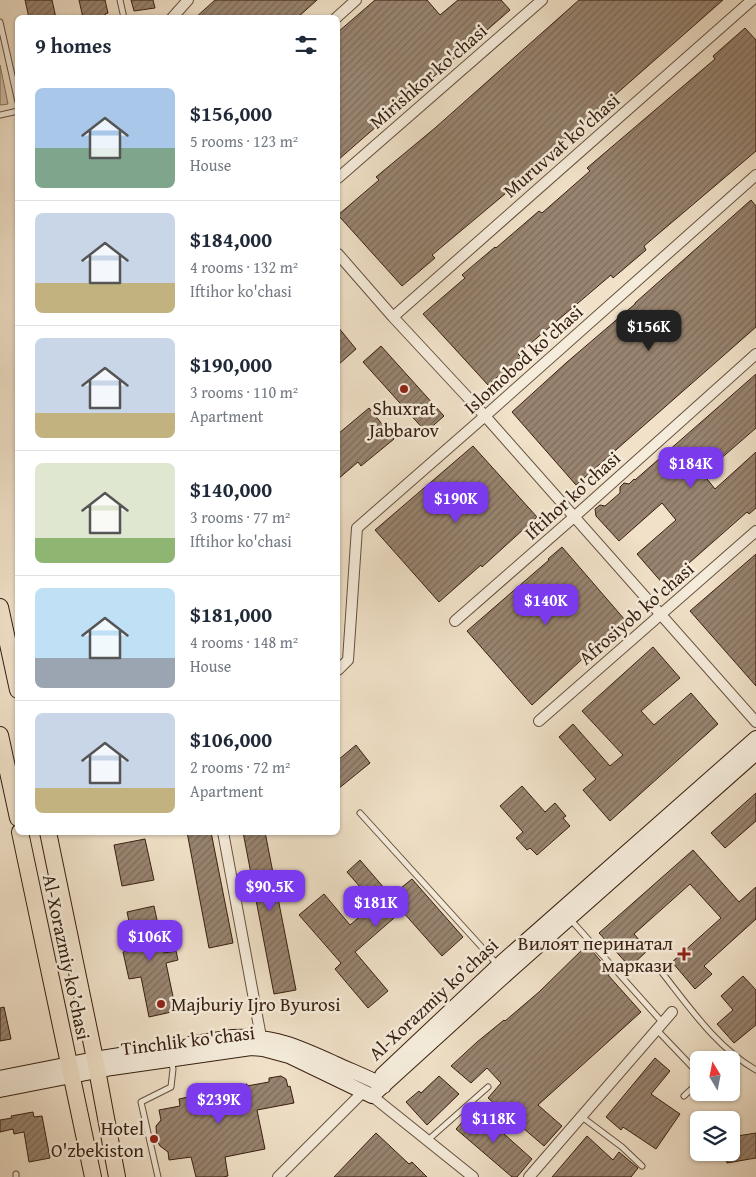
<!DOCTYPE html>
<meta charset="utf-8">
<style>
body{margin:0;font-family:"Gentium Book Plus",serif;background:#f6f6f7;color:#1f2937;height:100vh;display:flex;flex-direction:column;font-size:19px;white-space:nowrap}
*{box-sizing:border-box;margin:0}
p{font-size:16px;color:#747a83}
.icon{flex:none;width:28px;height:28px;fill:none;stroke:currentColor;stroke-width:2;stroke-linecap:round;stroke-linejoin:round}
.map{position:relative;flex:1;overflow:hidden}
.details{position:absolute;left:15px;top:15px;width:325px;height:820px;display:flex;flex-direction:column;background:#fff;border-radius:8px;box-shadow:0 1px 4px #0004}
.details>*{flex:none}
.needle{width:32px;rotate:350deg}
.controls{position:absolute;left:690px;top:1051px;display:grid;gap:10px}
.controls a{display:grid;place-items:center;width:50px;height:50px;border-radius:8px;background:#fff;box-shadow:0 1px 4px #0004;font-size:25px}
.price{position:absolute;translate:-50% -42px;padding:0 11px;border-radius:10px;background:#7c3aed;color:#fff;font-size:16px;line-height:32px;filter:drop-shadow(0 1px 2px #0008)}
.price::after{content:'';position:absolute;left:50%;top:30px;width:15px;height:11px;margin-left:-8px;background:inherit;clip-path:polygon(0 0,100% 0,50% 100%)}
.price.selected{background:#222;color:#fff}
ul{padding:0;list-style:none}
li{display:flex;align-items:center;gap:15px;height:125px;padding:0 20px}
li+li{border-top:1px solid #e0e1e3}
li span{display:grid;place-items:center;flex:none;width:140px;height:100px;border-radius:8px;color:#555}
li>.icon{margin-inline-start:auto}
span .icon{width:60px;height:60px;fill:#fffc;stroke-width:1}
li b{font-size:21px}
h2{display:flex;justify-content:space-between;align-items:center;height:60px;padding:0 20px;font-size:21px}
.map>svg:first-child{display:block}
</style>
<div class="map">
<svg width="756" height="1177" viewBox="0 0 756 1177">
<defs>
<pattern id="building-hatch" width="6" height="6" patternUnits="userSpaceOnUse" patternTransform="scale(1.25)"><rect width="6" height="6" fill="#988470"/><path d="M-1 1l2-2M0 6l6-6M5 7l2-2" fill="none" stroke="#7d6b5b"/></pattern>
</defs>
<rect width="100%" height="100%" fill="#f0e1c8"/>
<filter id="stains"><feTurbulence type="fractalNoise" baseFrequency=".004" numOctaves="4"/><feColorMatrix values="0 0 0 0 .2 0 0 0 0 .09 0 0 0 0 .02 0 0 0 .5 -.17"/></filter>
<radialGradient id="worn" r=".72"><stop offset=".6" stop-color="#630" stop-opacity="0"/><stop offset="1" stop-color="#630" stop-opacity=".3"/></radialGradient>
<path fill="#d1c0a9" stroke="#84705d" d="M0 65 8 104 0 105Z"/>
<path fill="url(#building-hatch)" stroke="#381f11" d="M25 0H52L56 18H29Z
M79 0H105L108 13 105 14 106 18H83Z
M131 0H153L155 8 134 11Z
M215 0H317L297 18H195Z
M375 0H427L440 15 458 0H501L510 10 338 160V32Z
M579 0H723L557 146 558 148 518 183 432 255 435 258 402 286 338 215 379 180 376 177 435 128Z
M745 28 756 40V151L644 246 646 250 613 278 611 275 518 354 521 357 488 385 423 314 465 278 462 275 476 263 495 247 496 248 539 211 542 213 590 171 587 168 715 59 713 56Z
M751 200 756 206V327L576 485 512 412 566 363 635 304V303Z
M338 327 356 349 338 365Z
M381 346 444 416 426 432 363 362Z
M756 374V428L703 474 715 489 756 452V508L749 514 747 512 664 585 637 554 676 520 662 503 619 541 596 516 595 509 600 505 605 506 620 493V487L624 483 629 484 634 479 635 480Z
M369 408 394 439 361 466 358 462 338 479V434Z
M473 446 537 517 482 567 481 565 439 602 375 530Z
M562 547 625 620 532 705 467 631 549 560 548 559Z
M756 554V686L690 611Z
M653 647 680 678 641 711 654 725 691 693 718 724 610 821 583 790 596 779 559 737 573 724 610 766 623 755 582 711Z
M356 745 370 763 338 789V760Z
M522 786 545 812 555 803 566 816 563 818 570 826 537 855 530 848 527 850 516 838 523 832 500 806Z
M756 793V821L725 848 711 833Z
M187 832H211L233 943 209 948Z
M243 832H265L296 990 274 994Z
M145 839 154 880 122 886 114 845Z
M693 850 739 902 756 887V919L704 966 712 974 695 989 672 962 721 918 690 884 634 934 648 950 630 967 599 933Z
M360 860 391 896 412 879 463 937 442 956 402 911 355 952 388 991 368 1008 335 969 341 963 299 915 324 894 350 925 375 904 347 872Z
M154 906 164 953 176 951 178 960 166 963 176 1011 149 1017 141 977 129 979 123 952 135 949 127 912Z
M587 945 611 973 608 975 641 1012 538 1105 562 1126 544 1146 488 1098 501 1083 487 1068 471 1083 451 1066 477 1042 504 1020 505 1021 539 992Z
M743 976 756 990V1025L734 1043 717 1024 733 1010 721 996Z
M4 1007 11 1039 0 1041V1008Z
M655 1058 670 1071 651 1094 680 1114 656 1149 623 1127 621 1130 606 1117Z
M281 1076 286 1079 288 1087 290 1086 294 1103 257 1110 265 1149 225 1157 228 1176 223 1177H196L191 1157 169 1160 168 1152 160 1146 157 1141 156 1126 161 1120 159 1110 180 1106 179 1099 247 1084V1086L269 1082V1078Z
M439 1076 459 1094 427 1125 406 1102 419 1091 421 1093Z
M475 1108 532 1159 517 1177H512L456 1129Z
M33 1112 34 1117 42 1116 50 1158 29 1162 24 1132 14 1134 13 1129 0 1132V1120L12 1118 11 1116Z
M376 1133 409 1164 412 1162 427 1177H334Z
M756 1133V1158L727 1163 725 1152H731V1137Z
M587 1136 613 1160 619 1152 638 1168 631 1177H552Z"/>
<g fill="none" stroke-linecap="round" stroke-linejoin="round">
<defs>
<path id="lane" d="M120 0 124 18
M0 22 18 102
M0 115 18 111
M360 813 497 964
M570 919 662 1022
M656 965C686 1002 714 1046 756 1070
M657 1030 699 1074
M684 1096 699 1082
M582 1117 622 1147 642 1166
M428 1140 488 1087
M16 1174V1177
M158 1177 141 1102 171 1087 173 1069 171 1060"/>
<path id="street" d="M172 18 188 0
M336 18 356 0
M338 178 542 0
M338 254 393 317 485 416 756 722
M393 317 752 0
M455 621 574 517 756 354
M338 670 348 660 357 528 485 416 756 175
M539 721 756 531
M223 832 261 1037
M372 1096 473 1177
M278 1177 364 1091
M529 1177 672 1012"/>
<path id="secondary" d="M382 1075 502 962 756 738
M0 1078 95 1059 233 1037C273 1035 299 1047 334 1063 351 1071 368 1077 384 1086
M0 1090 112 1068 251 1048 263 1049 289 1056 372 1096 512 969 756 753"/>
<path id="primary" d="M0 607 18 690
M0 735 18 818
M20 832 93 1177
M48 832 95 1059 117 1177"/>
</defs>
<use href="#lane" stroke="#66503f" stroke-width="7"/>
<use href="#street" stroke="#66503f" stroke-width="12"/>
<use href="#secondary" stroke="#381f11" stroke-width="16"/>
<use href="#primary" stroke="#381f11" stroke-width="18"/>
<use href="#lane" stroke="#f5ecdb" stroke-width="5"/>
<use href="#street" stroke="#f5ecdb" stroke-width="10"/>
<use href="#secondary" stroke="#f5ecdb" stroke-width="14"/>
<use href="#primary" stroke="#f0e1c8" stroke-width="16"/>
</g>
<g fill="#8f2418" stroke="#f5ecdb" stroke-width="2">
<circle cx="404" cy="389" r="5"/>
<path d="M681.5 946.5h5v5h5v5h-5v5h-5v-5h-5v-5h5z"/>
<circle cx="161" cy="1004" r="5"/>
<circle cx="154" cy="1139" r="5"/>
</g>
<g text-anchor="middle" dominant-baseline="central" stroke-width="5" stroke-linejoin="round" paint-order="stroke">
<g font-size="19" fill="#381f11" stroke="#f5ecdb">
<text transform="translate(428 76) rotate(-41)">Mirishkor ko'chasi</text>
<text transform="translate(561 145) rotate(-41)">Muruvvat ko'chasi</text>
<text transform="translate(523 359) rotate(-42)">Islomobod ko'chasi</text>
<text transform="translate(572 495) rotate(-42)">Iftihor ko'chasi</text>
<text transform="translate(636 613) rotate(-41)">Afrosiyob ko'chasi</text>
<text transform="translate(67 957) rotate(78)">Al-Xorazmiy ko’chasi</text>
<text transform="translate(433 999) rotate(-43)">Al-Xorazmiy ko’chasi</text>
<text transform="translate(188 1040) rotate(-7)">Tinchlik ko'chasi</text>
</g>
<g font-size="19" fill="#381f11" stroke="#f5ecdb" text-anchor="end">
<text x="404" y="408" text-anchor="middle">Shuxrat<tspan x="404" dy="22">Jabbarov</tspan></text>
<text x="673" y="943">Вилоят перинатал<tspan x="673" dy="22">маркази</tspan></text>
<text x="171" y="1004" text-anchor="start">Majburiy Ijro Byurosi</text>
<text x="144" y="1128">Hotel<tspan x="144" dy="22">O'zbekiston</tspan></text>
</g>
</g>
<rect width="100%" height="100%" filter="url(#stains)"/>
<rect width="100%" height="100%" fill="url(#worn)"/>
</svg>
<div class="controls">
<a><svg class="needle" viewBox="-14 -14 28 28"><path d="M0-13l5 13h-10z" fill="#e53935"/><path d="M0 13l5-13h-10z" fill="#747a83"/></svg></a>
<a><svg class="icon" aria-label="layers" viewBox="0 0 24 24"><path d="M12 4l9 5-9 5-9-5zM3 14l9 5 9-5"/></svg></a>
</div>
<b class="price selected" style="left:649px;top:352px">$156K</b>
<b class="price" style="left:691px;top:489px">$184K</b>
<b class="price" style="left:456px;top:524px">$190K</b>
<b class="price" style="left:546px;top:626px">$140K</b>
<b class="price" style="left:270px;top:912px">$90.5K</b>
<b class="price" style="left:376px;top:928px">$181K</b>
<b class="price" style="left:150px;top:962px">$106K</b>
<b class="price" style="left:219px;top:1125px">$239K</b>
<b class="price" style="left:494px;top:1144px">$118K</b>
<section class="details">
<h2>9 homes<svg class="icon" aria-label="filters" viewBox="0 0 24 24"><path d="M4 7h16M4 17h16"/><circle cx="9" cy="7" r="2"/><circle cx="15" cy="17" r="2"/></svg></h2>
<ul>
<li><span style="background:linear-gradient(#a9c7e8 60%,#7fa58c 0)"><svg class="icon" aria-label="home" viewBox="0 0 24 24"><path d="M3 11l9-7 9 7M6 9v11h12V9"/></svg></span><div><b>$156,000</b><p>5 rooms · 123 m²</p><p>House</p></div></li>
<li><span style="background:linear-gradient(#c9d6e8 70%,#c2b280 0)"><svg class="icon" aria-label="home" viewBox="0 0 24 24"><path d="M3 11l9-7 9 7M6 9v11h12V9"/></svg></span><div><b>$184,000</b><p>4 rooms · 132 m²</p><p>Iftihor ko'chasi</p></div></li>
<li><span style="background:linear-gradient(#c9d6e8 75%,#c2b280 0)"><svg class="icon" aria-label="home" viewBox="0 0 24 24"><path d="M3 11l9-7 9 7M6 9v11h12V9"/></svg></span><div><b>$190,000</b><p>3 rooms · 110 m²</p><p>Apartment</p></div></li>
<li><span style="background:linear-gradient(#dfe7d0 75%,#8fb573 0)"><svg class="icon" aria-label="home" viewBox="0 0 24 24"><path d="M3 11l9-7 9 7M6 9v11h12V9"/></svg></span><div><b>$140,000</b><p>3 rooms · 77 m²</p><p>Iftihor ko'chasi</p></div></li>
<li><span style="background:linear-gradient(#bfe0f5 70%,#9aa5b1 0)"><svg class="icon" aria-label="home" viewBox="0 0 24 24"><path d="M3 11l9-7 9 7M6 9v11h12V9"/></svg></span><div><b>$181,000</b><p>4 rooms · 148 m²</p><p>House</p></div></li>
<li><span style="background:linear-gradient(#c9d6e8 75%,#c2b280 0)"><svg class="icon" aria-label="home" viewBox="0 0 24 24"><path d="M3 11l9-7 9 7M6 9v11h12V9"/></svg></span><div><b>$106,000</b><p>2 rooms · 72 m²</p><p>Apartment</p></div></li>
</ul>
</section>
</div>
